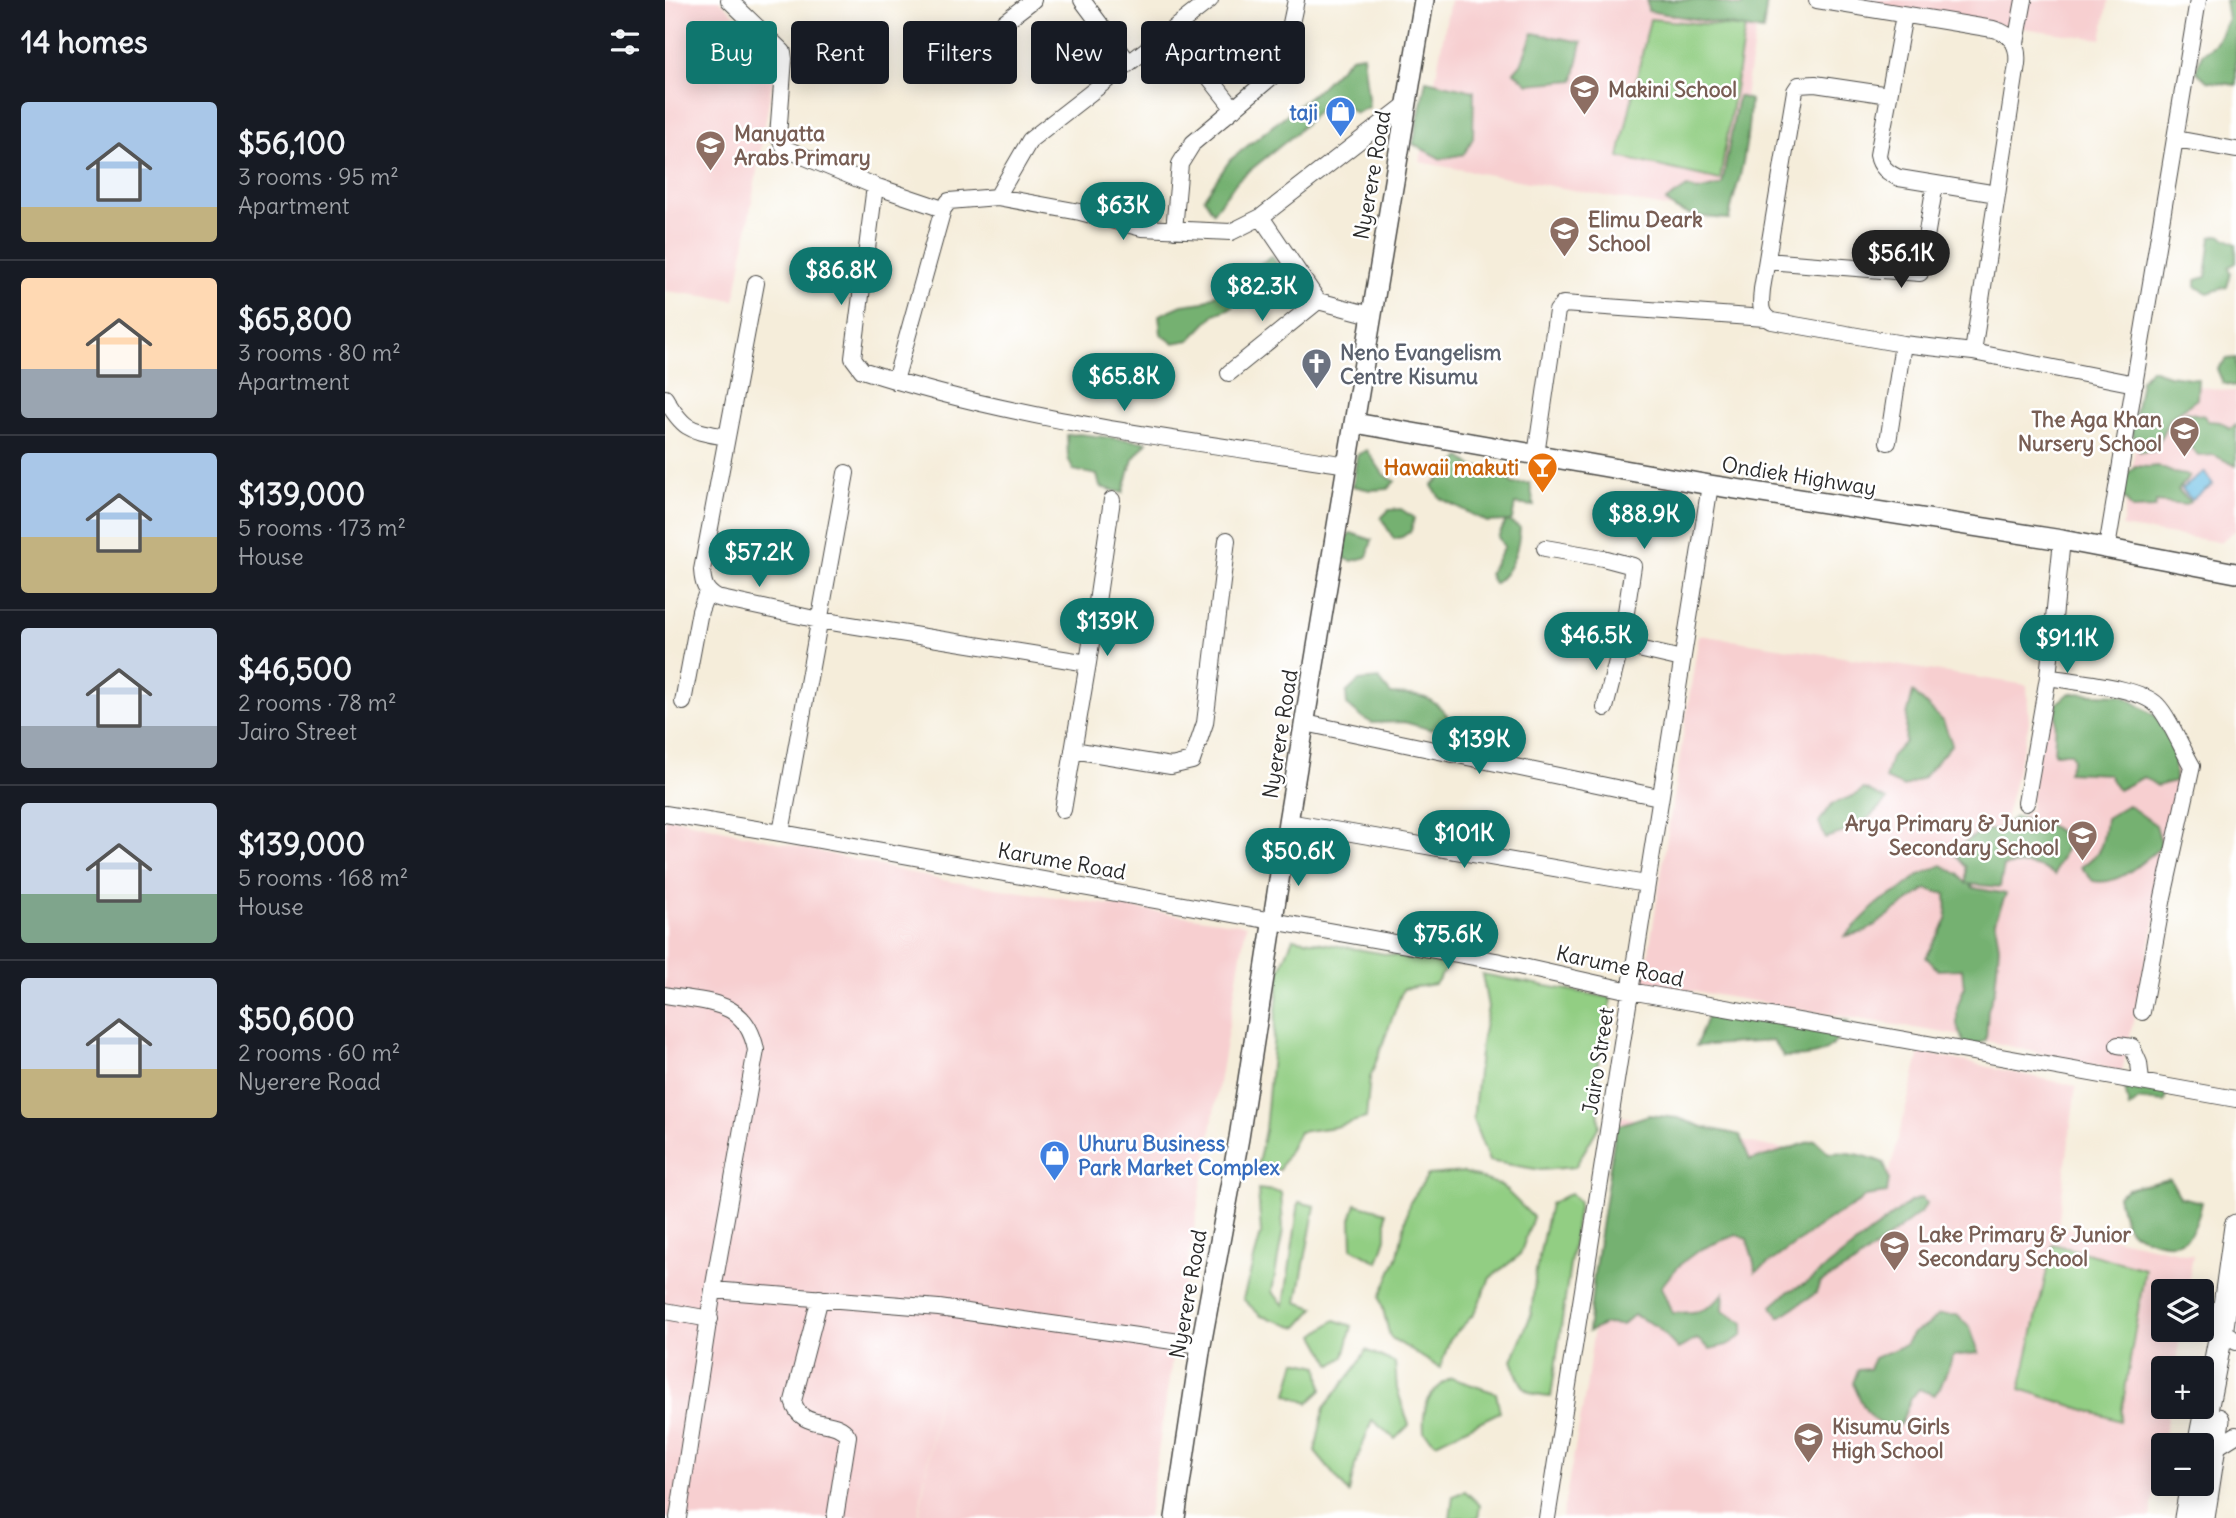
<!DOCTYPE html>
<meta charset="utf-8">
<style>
body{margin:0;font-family:Delius,sans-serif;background:#20242c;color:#f1f3f6;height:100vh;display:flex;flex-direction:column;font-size:26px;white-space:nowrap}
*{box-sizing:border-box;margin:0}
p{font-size:23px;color:#9ea1a6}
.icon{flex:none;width:38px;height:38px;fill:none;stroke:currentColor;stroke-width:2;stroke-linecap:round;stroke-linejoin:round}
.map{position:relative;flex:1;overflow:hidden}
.drawer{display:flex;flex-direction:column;background:#171b24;width:665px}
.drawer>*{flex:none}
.top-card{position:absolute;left:21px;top:21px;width:665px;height:63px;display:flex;gap:14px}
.controls{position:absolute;left:1486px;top:1279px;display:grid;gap:14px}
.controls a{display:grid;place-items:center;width:63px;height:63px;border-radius:7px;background:#171b24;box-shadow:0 4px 18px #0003;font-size:35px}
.price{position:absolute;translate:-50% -60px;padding:0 16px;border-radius:24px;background:#0f766e;color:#fff;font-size:23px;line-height:46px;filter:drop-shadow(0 2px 4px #0008)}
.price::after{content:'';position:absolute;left:50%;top:42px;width:21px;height:16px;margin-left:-10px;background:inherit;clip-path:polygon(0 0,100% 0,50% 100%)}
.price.selected{background:#222;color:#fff}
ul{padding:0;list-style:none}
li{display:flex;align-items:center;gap:21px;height:175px;padding:0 21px}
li+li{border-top:2px solid #363941}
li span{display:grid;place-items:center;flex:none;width:196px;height:140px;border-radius:7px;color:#555}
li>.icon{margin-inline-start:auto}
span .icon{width:84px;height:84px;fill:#fffc;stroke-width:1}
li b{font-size:30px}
h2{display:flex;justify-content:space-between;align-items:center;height:84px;padding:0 21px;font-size:30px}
.chip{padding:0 24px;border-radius:7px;background:#171b24;box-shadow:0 4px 18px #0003;font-size:24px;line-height:63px}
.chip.selected{background:#0f766e;color:#fff}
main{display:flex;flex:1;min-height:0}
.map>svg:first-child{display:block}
</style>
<main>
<section class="drawer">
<h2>14 homes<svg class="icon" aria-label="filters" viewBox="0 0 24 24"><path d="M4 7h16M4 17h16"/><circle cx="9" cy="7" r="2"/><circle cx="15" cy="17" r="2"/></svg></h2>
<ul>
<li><span style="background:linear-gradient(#a9c7e8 75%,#c2b280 0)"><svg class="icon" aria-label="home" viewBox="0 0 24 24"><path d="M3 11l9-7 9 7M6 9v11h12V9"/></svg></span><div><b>$56,100</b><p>3 rooms · 95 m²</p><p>Apartment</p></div></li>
<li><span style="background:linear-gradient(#ffd9b3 65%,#9aa5b1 0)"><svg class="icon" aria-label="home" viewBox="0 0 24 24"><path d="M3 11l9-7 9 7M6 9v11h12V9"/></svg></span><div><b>$65,800</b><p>3 rooms · 80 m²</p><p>Apartment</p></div></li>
<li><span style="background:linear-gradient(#a9c7e8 60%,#c2b280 0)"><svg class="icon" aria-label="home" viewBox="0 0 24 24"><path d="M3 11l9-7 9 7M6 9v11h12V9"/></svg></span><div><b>$139,000</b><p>5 rooms · 173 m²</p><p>House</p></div></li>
<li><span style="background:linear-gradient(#c9d6e8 70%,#9aa5b1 0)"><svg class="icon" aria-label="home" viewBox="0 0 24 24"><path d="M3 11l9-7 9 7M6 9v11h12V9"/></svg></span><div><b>$46,500</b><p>2 rooms · 78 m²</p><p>Jairo Street</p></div></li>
<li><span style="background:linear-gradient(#c9d6e8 65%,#7fa58c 0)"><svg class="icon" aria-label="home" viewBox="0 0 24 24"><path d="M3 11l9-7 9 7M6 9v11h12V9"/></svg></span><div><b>$139,000</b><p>5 rooms · 168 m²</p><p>House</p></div></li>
<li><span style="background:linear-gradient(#c9d6e8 65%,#c2b280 0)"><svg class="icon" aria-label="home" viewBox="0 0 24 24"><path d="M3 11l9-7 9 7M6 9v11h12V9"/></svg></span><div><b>$50,600</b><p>2 rooms · 60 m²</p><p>Nyerere Road</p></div></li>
</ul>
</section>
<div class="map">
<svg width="1571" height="1518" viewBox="0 0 1571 1518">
<rect width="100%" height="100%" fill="#fff"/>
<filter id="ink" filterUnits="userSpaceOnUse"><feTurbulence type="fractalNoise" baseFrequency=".0143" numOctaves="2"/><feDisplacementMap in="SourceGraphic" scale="14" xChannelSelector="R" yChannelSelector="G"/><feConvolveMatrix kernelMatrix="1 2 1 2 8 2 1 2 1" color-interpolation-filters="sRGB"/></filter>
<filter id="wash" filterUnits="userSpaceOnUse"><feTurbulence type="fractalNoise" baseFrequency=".00686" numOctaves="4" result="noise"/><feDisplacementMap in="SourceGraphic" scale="28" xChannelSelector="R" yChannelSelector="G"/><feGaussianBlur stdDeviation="1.57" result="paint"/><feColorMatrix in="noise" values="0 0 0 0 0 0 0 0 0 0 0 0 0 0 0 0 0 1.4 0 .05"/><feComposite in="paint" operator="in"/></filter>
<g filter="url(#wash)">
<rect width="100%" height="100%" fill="#f5edda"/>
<path fill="#f7cfd0" d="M0 0H54L112 54 70 300 0 291Z
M785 0H1096L1060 218 755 162Z
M1158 0H1444L1436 39Z
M1482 378 1571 392V530L1555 542 1457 527Z
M1034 635 1362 685 1364 723 1337 832 1365 809 1377 724 1421 699 1497 742 1522 775 1457 1072 1309 1038 979 983Z
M0 816 276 880 581 925 510 1340 483 1518H254L289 1300 253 1518H0Z
M1255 1052 1411 1086 1393 1226 1528 1255 1522 1291 1498 1292V1330H1516L1510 1368H1498V1407H1504L1485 1518H897L921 1389 956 1116 1225 1171Z"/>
<path fill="#92ce83" stroke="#5e7c57" stroke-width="2" d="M985 19 1080 28 1055 180 954 157Z
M628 938 784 965 770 984 738 989 705 1078 701 1118 670 1127 634 1132 614 1170 593 1164 600 1130 615 970Z
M817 974 946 998 942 1037 932 1065 934 1126 910 1167 876 1170 824 1161 808 1120 816 1044 823 1007Z
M798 1172 836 1185 868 1217 855 1255 825 1278 809 1314 785 1339 775 1368 725 1337 715 1297 733 1255 744 1204 763 1175Z
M593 1189 616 1192 618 1230 607 1292 619 1305 634 1202 650 1206 632 1302 650 1308 633 1327 596 1316 578 1299 596 1234Z
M906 1193 914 1202 886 1397C858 1396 855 1384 847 1360L866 1315 871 1271 885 1204Z
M691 1204 721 1212V1238L713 1262 687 1248 686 1219Z
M1388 1244 1480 1269 1455 1421 1355 1389Z
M670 1320 687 1326 679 1357 667 1365 650 1335Z
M701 1350 730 1363 732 1389 744 1425 730 1439 707 1420 690 1465 684 1493 650 1452 659 1408 692 1366Z
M631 1361 654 1366 657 1390 643 1403 622 1394Z
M786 1378 831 1393 835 1412 771 1443 759 1432C757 1406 763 1392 786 1378Z
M800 1491 815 1505 813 1518H785L788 1496Z"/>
<path fill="#75b171" stroke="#506e4e" stroke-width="2" d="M982 0H1041L1076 6 1082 0H1102L1098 31 983 11Z
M1560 0H1571V85L1542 81 1531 71 1537 54 1551 43 1563 19Z
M868 33 917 42 909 80 863 84 849 72 856 64Z
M698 55 704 107 690 113 668 95 630 134 573 180 548 212 539 198 565 160 656 87 686 57Z
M761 80 809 91 808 138 799 154 776 159 748 144Z
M1073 96 1085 100C1084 126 1081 151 1075 176 1071 191 1066 204 1064 219 1043 217 1015 218 1001 201L1022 187 1032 191 1057 185Z
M1555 235 1571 244V263L1564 267 1566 274 1562 287 1543 293 1531 287V280L1541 277 1546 237Z
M607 256 612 264 589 287 568 298V307L550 314 525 340 508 343 496 334 494 315 517 305 539 302Z
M1571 358V387L1558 383 1552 369 1562 359Z
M1486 369 1504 375 1533 379 1532 399 1504 419 1490 451 1475 452 1467 432 1476 380Z
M1521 412 1539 416 1543 421 1555 422 1565 429 1571 425V466L1549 455 1533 456 1525 446 1527 438 1523 430 1514 431 1512 424Z
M414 434 482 442 468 459 458 493 435 487 432 475 408 470 403 458 402 435Z
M702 450 719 475 730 481 723 489 705 490 688 486 692 455Z
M796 457 809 467H830L848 484 865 483 869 506 850 504 847 520 843 521 855 528C854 548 846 573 829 584L824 574 839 547 833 537 841 521 822 522 775 498 767 486Z
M1470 466 1483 467 1492 466 1509 473 1525 476 1513 490 1525 502 1521 505 1491 502 1490 508 1467 509 1456 493 1460 476Z
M736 509 749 518 746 531 737 537 729 539 716 518 724 510Z
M686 533 707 540 702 557 687 561 678 558 679 541Z
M714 679 726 694C754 695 765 694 783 716L767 730 739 722 707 723 695 716 682 705 681 693 694 681Z
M1248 692 1278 721 1287 744 1258 778 1239 787 1220 779 1226 757 1240 742 1242 716Z
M1405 693 1457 695 1492 717 1510 752V781L1492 786 1479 777 1453 790 1443 774 1403 772 1408 759 1406 753H1389L1392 703Z
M1199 789 1222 800 1193 828 1160 838 1154 822 1167 804 1188 796Z
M1463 805 1491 825 1497 846C1477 862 1455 886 1428 881L1416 867C1438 852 1438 844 1441 818Z
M1350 817C1370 821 1410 825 1398 855 1395 863 1390 866 1390 875 1374 864 1358 863 1339 866L1335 887 1304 884 1309 888 1341 894 1330 921 1334 947 1330 988 1323 1010 1321 1040 1301 1050 1292 1025V1008L1299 987 1297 969 1273 970 1261 957 1282 920 1281 894 1261 889 1200 932 1180 936 1215 901 1234 891 1254 875 1277 865 1293 874 1301 883V867L1290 855 1299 843 1318 830H1332Z
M1116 1011 1184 1021C1165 1055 1157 1056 1119 1057L1108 1041 1031 1046 1044 1012 1072 1018Z
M1470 1083 1503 1091 1500 1102 1474 1100 1464 1108 1460 1088Z
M984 1115 1013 1118 1038 1127 1075 1135 1085 1160 1105 1155 1150 1140 1164 1153C1184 1151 1200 1155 1219 1163L1224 1179 1222 1193 1200 1196C1191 1207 1184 1207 1173 1214 1144 1232 1119 1254 1090 1272 1090 1260 1085 1251 1082 1239L1072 1235C1034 1248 1021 1254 996 1287L1007 1313C1033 1313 1042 1313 1059 1293L1058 1311 1079 1323 1077 1336 1062 1345 1045 1349 1032 1339 1013 1349 991 1326 969 1315 957 1325 941 1324 923 1332 929 1274 951 1126Z
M1505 1179 1515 1197 1537 1202C1530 1233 1522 1251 1487 1240 1481 1238 1471 1236 1467 1232 1458 1223 1456 1208 1453 1196L1463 1189Z
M1256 1198 1262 1203 1256 1212 1189 1264 1155 1283 1151 1293 1114 1317 1107 1306 1124 1291 1140 1284 1245 1202Z
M1274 1315H1292L1305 1328 1314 1353 1288 1356 1275 1388 1269 1395 1254 1389 1246 1399 1235 1425C1205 1430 1198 1406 1188 1383L1193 1370 1204 1369 1209 1358 1240 1345 1248 1333 1263 1325Z"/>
<path fill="#68bde5" stroke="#4a7488" stroke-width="2" d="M1539 472 1548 484 1526 500 1517 489Z"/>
</g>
<g filter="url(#ink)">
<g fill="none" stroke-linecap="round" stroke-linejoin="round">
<defs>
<path id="minor" d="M64 0 118 52 119 59 113 136 121 149 210 186 278 209
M417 0 464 63
M1152 0 1328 29C1347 34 1354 46 1352 64L1308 352 1470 384
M1239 15 1213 155C1215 167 1223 173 1234 178L1332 194
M507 30 569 109
M1351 43 1359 0
M252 62 314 41 368 0
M1224 95 1150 84 1134 85 1130 91 1097 289C1096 302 1093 315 1107 321L1238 344 1308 352
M1511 139 1571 150
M210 186 188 358 197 370C354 422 519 440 682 465
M332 197 365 140 545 0
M596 217 653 301 706 315
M509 230 515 164 528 143 611 73 618 61 631 0
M1102 261 1255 273 1270 184
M91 283 37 570C38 584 40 591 52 598L154 620 423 663
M564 373 653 301
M230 381 278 209 284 201 332 197 415 212 477 228 566 232 596 217 743 103
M0 398C19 431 25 430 61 437
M1223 442 1238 344
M871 455 892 311 898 304 1100 318
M880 548 938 558 968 566 956 645 940 708
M1442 548 1533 0
M956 645 1017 659
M1383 677C1409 682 1475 687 1492 705 1504 717 1517 749 1527 766L1498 897 1477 1012
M18 702 35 611 42 592
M640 723 994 797
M408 750 506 766 527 761 540 723 562 540
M1361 803 1383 677 1397 540
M398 810 423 663 447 500
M0 814 116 833 831 961 965 991 1571 1099
M623 822 981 884
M116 833 181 473
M0 995C43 1003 81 999 91 1050L48 1290 13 1518
M1453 1045 1467 1047 1474 1063 1476 1081
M48 1290 274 1308 536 1345
M155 1298 128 1401C137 1433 170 1415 183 1436L170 1518
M0 1311 45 1319
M1566 1336 1571 1342
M1550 1448 1571 1435
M882 1518 1045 485"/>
<path id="major" d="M690 423 1045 485 1397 540 1571 573
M510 1518 536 1345 574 1138 623 822 759 0"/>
<path id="highway" d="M1534 1446 1556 1334 1571 1226
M1521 1518 1527 1484
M1538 1518 1553 1420"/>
</defs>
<use href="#minor" stroke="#494845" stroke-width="18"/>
<use href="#major" stroke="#494845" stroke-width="22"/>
<use href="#highway" stroke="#494845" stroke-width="25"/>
<use href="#minor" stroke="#fff" stroke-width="16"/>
<use href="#major" stroke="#fff" stroke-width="19"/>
<use href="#highway" stroke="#fff" stroke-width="23"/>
</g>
</g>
<defs>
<symbol id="school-pin" viewBox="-11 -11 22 30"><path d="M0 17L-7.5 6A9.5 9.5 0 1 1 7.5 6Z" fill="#8d6e63" stroke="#fff"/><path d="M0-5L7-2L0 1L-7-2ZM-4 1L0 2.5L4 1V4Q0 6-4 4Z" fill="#fff"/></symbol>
<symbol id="shop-pin" viewBox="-11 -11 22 30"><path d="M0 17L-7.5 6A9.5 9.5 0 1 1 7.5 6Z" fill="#3f7fe0" stroke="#fff"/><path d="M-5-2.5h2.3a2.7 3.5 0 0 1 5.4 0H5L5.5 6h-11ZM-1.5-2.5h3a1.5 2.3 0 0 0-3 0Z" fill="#fff"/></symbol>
<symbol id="church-pin" viewBox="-11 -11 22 30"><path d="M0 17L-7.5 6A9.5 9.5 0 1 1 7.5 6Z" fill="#6b7280" stroke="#fff"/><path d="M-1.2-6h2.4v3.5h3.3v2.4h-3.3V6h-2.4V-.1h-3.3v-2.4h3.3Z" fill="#fff"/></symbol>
<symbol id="bar-pin" viewBox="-11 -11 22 30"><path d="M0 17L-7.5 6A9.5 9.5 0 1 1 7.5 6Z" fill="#e8710a" stroke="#fff"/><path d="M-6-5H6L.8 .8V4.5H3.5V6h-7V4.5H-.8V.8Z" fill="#fff"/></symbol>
</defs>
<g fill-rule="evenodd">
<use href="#school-pin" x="902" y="72" width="35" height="47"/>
<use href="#shop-pin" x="658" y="94" width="35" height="47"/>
<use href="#school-pin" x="28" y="128" width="35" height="47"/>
<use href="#school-pin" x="882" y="214" width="35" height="47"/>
<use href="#church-pin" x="634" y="346" width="35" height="47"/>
<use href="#school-pin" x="1502" y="414" width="35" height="47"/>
<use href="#bar-pin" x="860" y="450" width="35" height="47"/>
<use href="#school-pin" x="1400" y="818" width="35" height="47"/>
<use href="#shop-pin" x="372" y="1138" width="35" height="47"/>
<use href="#school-pin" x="1212" y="1228" width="35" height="47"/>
<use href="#school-pin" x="1126" y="1420" width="35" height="47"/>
</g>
<g text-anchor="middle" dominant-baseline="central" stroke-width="5" stroke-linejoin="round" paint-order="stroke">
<g font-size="21" font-weight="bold" fill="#785e54" stroke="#fff" text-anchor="start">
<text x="943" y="89">Makini School</text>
<text x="69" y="133">Manyatta<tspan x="69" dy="24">Arabs Primary</tspan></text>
<text x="923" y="219">Elimu Deark<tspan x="923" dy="24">School</tspan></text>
<text x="1497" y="419" text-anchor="end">The Aga Khan<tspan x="1497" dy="24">Nursery School</tspan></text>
<text x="1394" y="823" text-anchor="end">Arya Primary &amp; Junior<tspan x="1394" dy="24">Secondary School</tspan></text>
<text x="1253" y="1234">Lake Primary &amp; Junior<tspan x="1253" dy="24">Secondary School</tspan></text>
<text x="1167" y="1426">Kisumu Girls<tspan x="1167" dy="24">High School</tspan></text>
</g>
<g font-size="21" font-weight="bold" fill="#366cbe" stroke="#fff" text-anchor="end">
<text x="653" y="112">taji</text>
<text x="413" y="1143" text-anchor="start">Uhuru Business<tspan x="413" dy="24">Park Market Complex</tspan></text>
</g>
<g font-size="21" fill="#2b2b2b" stroke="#fff">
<text transform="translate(707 175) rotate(-80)">Nyerere Road</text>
<text transform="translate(1134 476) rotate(9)">Ondiek Highway</text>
<text transform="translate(615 734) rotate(-81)">Nyerere Road</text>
<text transform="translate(397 861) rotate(10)">Karume Road</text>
<text transform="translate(955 966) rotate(12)">Karume Road</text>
<text transform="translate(933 1061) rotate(-81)">Jairo Street</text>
<text transform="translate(523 1294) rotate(-80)">Nyerere Road</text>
</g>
<g font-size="21" font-weight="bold" fill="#5b616d" stroke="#fff" text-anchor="start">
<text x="675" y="352">Neno Evangelism<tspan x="675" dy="24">Centre Kisumu</tspan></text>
</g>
<g font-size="21" font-weight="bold" fill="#c56008" stroke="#fff" text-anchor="end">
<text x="854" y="467">Hawaii makuti</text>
</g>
</g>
</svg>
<div class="controls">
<a><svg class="icon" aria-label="layers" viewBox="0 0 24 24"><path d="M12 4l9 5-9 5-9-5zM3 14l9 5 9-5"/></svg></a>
<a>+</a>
<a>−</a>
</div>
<b class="price" style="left:458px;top:242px">$63K</b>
<b class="price selected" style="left:1236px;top:290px">$56.1K</b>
<b class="price" style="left:176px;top:307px">$86.8K</b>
<b class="price" style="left:597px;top:323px">$82.3K</b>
<b class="price" style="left:459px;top:413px">$65.8K</b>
<b class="price" style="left:979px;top:551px">$88.9K</b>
<b class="price" style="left:94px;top:589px">$57.2K</b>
<b class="price" style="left:442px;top:658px">$139K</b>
<b class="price" style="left:931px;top:672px">$46.5K</b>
<b class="price" style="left:1402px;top:675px">$91.1K</b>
<b class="price" style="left:814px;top:776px">$139K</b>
<b class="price" style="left:799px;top:870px">$101K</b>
<b class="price" style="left:633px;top:888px">$50.6K</b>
<b class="price" style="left:783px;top:971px">$75.6K</b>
<div class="top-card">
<a class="chip selected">Buy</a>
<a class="chip">Rent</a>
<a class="chip">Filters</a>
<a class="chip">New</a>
<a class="chip">Apartment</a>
</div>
</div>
</main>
